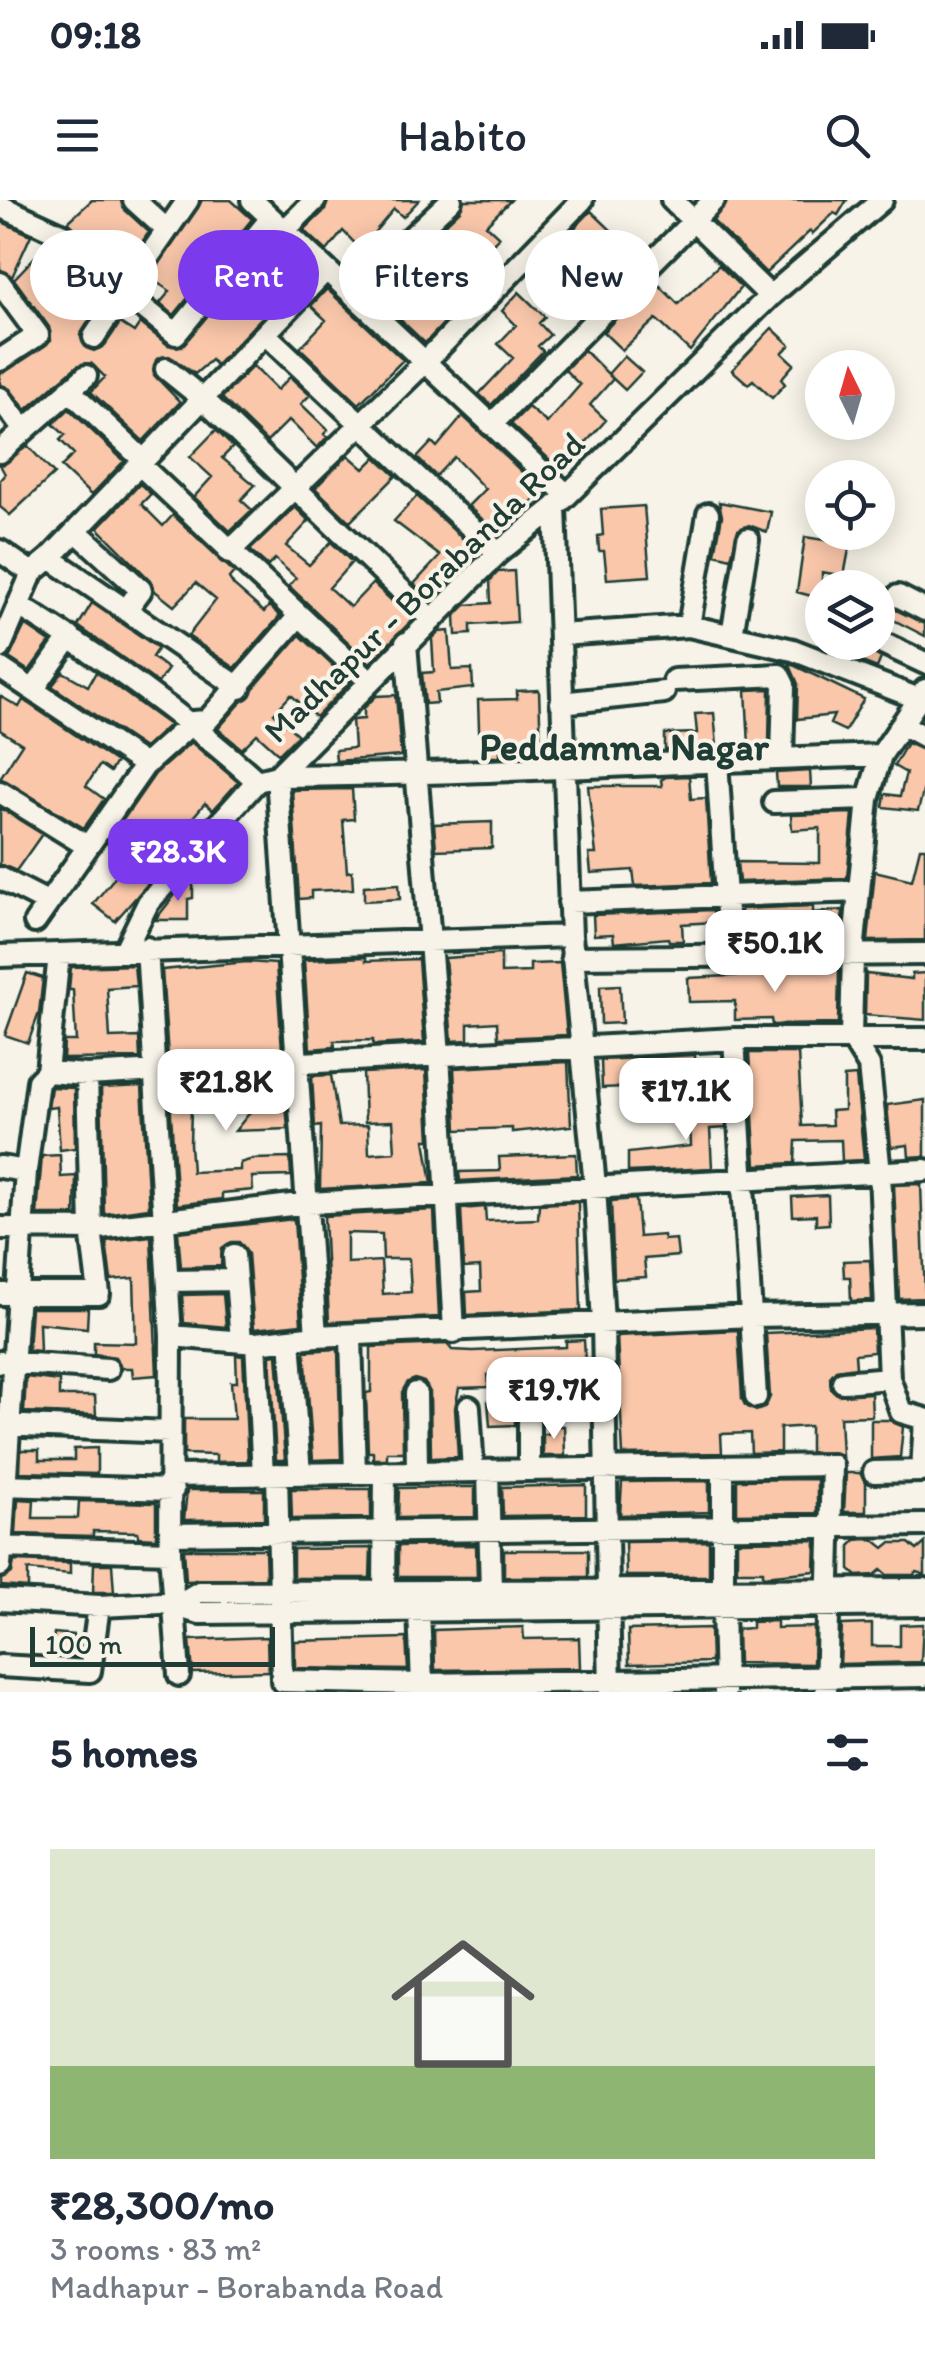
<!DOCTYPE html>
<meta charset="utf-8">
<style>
body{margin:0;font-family:Itim,sans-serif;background:#f2f2f3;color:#1f2937;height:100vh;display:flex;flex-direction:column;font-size:38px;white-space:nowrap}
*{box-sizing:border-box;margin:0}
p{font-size:32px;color:#747a83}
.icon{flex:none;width:55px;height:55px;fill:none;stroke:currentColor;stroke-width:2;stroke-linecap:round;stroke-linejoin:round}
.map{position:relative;height:1492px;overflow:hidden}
.side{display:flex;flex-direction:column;background:#fff;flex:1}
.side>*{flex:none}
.banner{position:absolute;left:30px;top:30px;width:865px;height:90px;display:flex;gap:20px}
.needle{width:65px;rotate:355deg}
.controls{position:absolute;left:805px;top:150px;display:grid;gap:20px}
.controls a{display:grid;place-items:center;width:90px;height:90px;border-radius:50%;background:#fff;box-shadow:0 5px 25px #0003;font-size:50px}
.scale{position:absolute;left:30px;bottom:25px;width:245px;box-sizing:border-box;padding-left:10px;border:5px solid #1f3d34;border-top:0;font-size:28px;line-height:35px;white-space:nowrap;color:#1f3d34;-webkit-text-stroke:8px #f7f3e8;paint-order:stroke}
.price{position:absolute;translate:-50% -85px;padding:0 22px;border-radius:20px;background:#fff;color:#222;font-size:32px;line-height:65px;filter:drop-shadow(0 2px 5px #0008)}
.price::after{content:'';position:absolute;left:50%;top:60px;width:30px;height:22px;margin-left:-15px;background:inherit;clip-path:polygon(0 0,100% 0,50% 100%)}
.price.selected{background:#7c3aed;color:#fff}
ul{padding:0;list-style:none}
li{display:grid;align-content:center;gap:20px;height:530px;padding:0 50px}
li span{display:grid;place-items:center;height:310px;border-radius:0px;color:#555}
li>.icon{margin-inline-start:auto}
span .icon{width:180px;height:180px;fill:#fffc;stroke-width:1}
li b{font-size:42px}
h2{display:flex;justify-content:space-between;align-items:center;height:120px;padding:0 50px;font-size:42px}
.chip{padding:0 35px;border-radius:45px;background:#fff;box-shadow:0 5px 25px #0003;font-size:35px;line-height:90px}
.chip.selected{background:#7c3aed;color:#fff}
.status{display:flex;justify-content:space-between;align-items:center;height:70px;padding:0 50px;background:#fff;direction:ltr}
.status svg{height:28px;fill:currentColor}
header{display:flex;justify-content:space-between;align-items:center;height:130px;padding:0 50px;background:#fff;font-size:45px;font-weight:600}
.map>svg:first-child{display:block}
</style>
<div class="status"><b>09:18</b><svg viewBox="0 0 49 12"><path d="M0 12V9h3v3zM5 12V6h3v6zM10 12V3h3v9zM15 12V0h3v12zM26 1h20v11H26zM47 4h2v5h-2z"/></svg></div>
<header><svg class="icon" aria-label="menu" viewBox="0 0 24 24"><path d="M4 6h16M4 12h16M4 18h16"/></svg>Habito<svg class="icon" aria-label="search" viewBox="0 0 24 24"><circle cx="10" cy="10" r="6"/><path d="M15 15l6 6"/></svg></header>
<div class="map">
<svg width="925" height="1492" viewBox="0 0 925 1492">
<rect width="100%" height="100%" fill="#f7f3e8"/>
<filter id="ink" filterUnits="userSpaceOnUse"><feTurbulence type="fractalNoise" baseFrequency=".01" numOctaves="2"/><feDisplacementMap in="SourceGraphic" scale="20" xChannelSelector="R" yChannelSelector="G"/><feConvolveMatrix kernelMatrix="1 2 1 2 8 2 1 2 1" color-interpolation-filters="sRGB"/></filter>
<g filter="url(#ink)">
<path fill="#fac7aa" stroke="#1f3d34" stroke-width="2.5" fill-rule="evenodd" d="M92 0H121L125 10 149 32 122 71 68 22Z
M202 0H231L252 19 174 115 160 103 170 91 150 78Z
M328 0H419L403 17 394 9 373 34 381 43 367 56 343 31 327 51 304 30 325 10Z
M464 0H511L486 25 499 37 475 61 490 74 425 143 372 93 460 10Z
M727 0H847L838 15 834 13 812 34 810 31 766 73 713 21Z
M591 11 611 30 582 60 609 86 583 113 537 66Z
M0 21 31 35 12 77 0 69Z
M272 38 303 67 290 83 275 70 256 90 247 101 263 116 216 165 211 160 195 174 169 156 156 160 154 175 180 202 143 241 91 192 105 177 91 163 77 166 26 210 10 189 0 184V174L51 140 49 127 14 79 48 43 106 94 80 135 86 148 94 151 105 145 120 123 134 132 140 123 168 145 182 146Z
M719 65 741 87 690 151 656 119 622 150 603 132 654 80 678 104Z
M327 89 403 160 359 204 300 148 326 120 311 106Z
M519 92 545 117 539 123 550 135 538 146 543 151 491 205 479 194 513 158 498 144 516 125 502 111Z
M772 128 790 145 782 153 794 164 781 179 785 184 772 198 753 180 748 184 732 170Z
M584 150 608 174 624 156 642 172 625 190 608 174 613 179 590 205 606 220 574 256 577 260 563 272 511 224 528 207 547 223 580 185 565 170Z
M253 166 277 190 290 177 310 195 301 204 328 230 324 234 327 237 317 248 289 220 267 242 222 198Z
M69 209 124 261 91 295 61 267 74 254 60 240 65 235 53 224Z
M463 216 542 291 499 335 468 306 485 289 454 257 436 276 417 258 432 242 437 247Z
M216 230 233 247 222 258 255 285 241 300 252 310 230 331 194 297 212 277 190 257Z
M28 246 54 274 10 315 0 307V280L5 274 0 265Z
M348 255 364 269 376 257 396 276 350 322 315 288Z
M140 284 151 294 141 304 163 326 173 315 234 372 229 378 234 386 264 412 269 406 280 416 235 468 188 436 216 400 196 383 174 406 155 391 150 380 98 328Z
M417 296 478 353 432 400 414 384 440 356 394 321Z
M719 302 771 312 767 332 749 325 738 330 731 358 715 354 722 316Z
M644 306 650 376 607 379 604 351H599L598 336 603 335 601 309Z
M295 307 309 321 286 346 309 365 331 342 352 362 329 388 350 407 373 383 412 420 370 463 289 386 296 378 275 359 268 366 250 350Z
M805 337 850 344 844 376 822 372V399L797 392Z
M514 371 517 422 471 425V434L456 435 455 416 466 405 491 403 490 381 498 372Z
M878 392 884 395 892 408 925 424V436L878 412Z
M92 403 158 448 152 457 168 469 158 483 78 426Z
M25 425 50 442 29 471 9 458Z
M449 431 452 470 472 469 473 488 436 492 437 503 425 504 422 473 434 472 432 439 439 432Z
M300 435 350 482 316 517 291 495 274 513 298 535 279 554 257 534 242 549 218 529Z
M822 438V442L859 453 864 442 867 450 881 458 877 468 819 445Z
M789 463 864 499 845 531 830 524 834 515 797 519 798 484Z
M63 472 88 486 96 472 169 525 144 548 52 486Z
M770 489 769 546H749L746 490Z
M539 490 541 549 500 550V557H480L478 500 517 499V491Z
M396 495 401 556 336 561 335 550 354 548 352 520 364 519V508L376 496Z
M0 496 19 507 23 500 116 562 110 572 100 565 86 586 104 599 84 628 0 578 22 544 0 530Z
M714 513 717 546 665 550V534L697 533 695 514Z
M191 542 238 582 213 610 205 603 161 655 168 661 115 721 93 704 128 661 107 643 155 574Z
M907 543 925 551V584L918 611 883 607 885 594 900 596 906 573 894 566Z
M810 571 811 587H777L776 573Z
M689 576 691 599 706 598 711 683 635 686 633 670 591 673 589 654H596L588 586H662L661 580 666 577Z
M352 589 354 619 343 620 347 672 352 671 353 689 311 691V698L299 699 292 590Z
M0 608 42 634 16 671 0 664Z
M853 613 847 678 739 682 737 662 820 663V628L792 630 791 615Z
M492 622V648L436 650 434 624Z
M920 648H925V740L868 741 875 671 912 680Z
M186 681H193V698L188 699V720H155Z
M399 684 400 699 364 701V686Z
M813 706V713L843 710 840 741H818V735L785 737 786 741 743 740 741 709Z
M713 710 714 722 682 724 683 741H669L668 738 614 743 613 734 594 735 593 715Z
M501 754V773L530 772V764L560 763 567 835 498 838 497 822 468 824V840L452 841 445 758Z
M366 757V761L418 759 424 842 373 845V840L334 841 335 847 310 849 304 760Z
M247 762 276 764 282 850 168 857 162 770Z
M134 765 136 786 107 788 110 838 139 837 140 858 63 859 64 841H76L73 790H69L71 767Z
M839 768 838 824 772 825 771 819 735 820V801L689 802 688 778 750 775V769Z
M27 773 43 778 39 813 28 843 5 835Z
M925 773V820L865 815 866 774 912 779V774Z
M620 785 622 823 601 824 600 786Z
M749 853H798L802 926 832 925 831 911 844 910V877L856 876 864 960 842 961 841 940 796 941 795 963 756 965Z
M695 855 696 884 602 888 601 860Z
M568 862 571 926 512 932V928L457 930 454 868Z
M426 870 430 940H425L432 983 320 989 321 926 315 927 312 876 331 875 339 926 368 925 369 954 395 952 393 921 365 922 363 873Z
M284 878 288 929 235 931 256 905 191 908 190 944 192 972 240 970V963L253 959 290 958 291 976 252 977 253 990 222 993V999L177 1005 169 884Z
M142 886 149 1008 104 1014 101 888Z
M51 887 74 888 75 948 60 950 57 907 48 908Z
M724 900 726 928 710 929 712 968 628 972V953L691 946 689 901Z
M925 900V956L909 957 908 945 891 947 887 905Z
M576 954 577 975 460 981 459 972 500 971 499 957Z
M60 955 61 977 76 976 75 1015H37L42 956Z
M921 984 925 1098 899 1099 894 985Z
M828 995 829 1024 816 1025V1015L793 1016 792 997Z
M636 999 639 1037 663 1035 664 1040 676 1039 678 1056 644 1059 646 1077 614 1079 611 1001Z
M578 1002 581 1110 467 1115 466 1092 481 1091 480 1067 464 1068 461 1009 485 1007 486 1021 538 1019 539 1004Z
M434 1010 439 1117 329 1122 324 1016ZM347 1033 382 1034 383 1059H409L411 1092 383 1094 381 1061 347 1063Z
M294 1019 301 1124 254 1129 248 1054 239 1042H232L222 1048 221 1066 181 1067 178 1032Z
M151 1036 157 1175 133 1177 132 1168H121L115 1157 94 1154V1142L136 1143 134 1078 111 1080 106 1041Z
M870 1060 872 1100 851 1101 850 1077H844L843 1061Z
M223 1094 226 1127 184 1123 182 1095Z
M31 1108H88L87 1128 39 1123 40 1151 28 1150Z
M873 1128 874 1152 855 1154 856 1167 836 1170 830 1177 831 1189 838 1195 871 1193 872 1216 840 1217 842 1255 810 1252V1226L780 1228V1252L751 1253 750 1233 721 1234 722 1253 623 1255 617 1136 738 1130 742 1199 745 1205 756 1211 764 1208 770 1197 766 1133Z
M584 1140 588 1204 559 1206 557 1170 488 1175 489 1187 459 1188 455 1208 458 1257 431 1258 430 1192 424 1182 415 1179 408 1182 402 1192 403 1252H387V1259H373V1252H368L366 1193 371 1192V1147L447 1144 452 1150 473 1151 566 1147V1141Z
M338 1149 341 1259 313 1260 305 1151Z
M277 1154 285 1260H276L270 1155Z
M236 1155 243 1156 248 1261 216 1262V1255L184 1254V1219H234L231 1182H237Z
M26 1177 59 1181V1196H95L96 1215 24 1212Z
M502 1200 503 1206H515V1225L490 1226 488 1201Z
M871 1220H890L903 1227 900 1257 871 1259Z
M548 1226H564L565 1256H543V1234H548Z
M97 1248V1274L20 1272 21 1250H39V1260H74V1249Z
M846 1273H860L866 1283V1312H844Z
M817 1279V1313L737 1314V1280Z
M709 1281V1312L620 1315 622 1282Z
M586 1285V1315L503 1316 502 1287Z
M452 1287H475V1317L398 1318 399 1288Z
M291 1289H371V1318L292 1319Z
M187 1290H264V1319L184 1320Z
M18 1299 34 1300 33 1318H78L79 1301 156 1303V1338L138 1337V1332L93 1331V1336L16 1334Z
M866 1339 874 1340 884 1348 890 1343H909L917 1350 925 1343V1375L917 1372 913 1375H887L881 1370 875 1375 857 1376 850 1370V1346L856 1340Z
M816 1340 815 1371 763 1376V1371H737V1341Z
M709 1341V1376H626L625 1342Z
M476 1345 477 1377H398V1346Z
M371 1348 370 1378H293V1349Z
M184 1349H265L266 1378 186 1381Z
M504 1350H588V1377H504Z
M14 1361 70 1363V1374L28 1370V1388L1 1386V1379L12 1373Z
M94 1364H112L114 1392H93Z
M777 1421V1428L814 1427 813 1464 738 1463 737 1429 752 1428V1422Z
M872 1424V1446H900V1425L923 1424 921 1462 840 1464 842 1425Z
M523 1427 524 1439 579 1438 580 1468 435 1470 434 1430Z
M710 1428 711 1462 629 1464 628 1430Z
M54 1433 73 1435 74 1444H80L78 1457 51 1455Z
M267 1437 268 1471 193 1473 190 1440Z
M406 1438 408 1470 295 1468V1441Z"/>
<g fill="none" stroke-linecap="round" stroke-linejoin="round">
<defs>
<path id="minor" d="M134 0 167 30
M252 0 566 294
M672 0 770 96
M0 6 61 34 124 92 188 0
M285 30 315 0
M0 83 38 135 0 160
M353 92 451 0
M265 134 498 353
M94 137 124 92 176 134 271 18
M166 169 202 198 432 420
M69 190 138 255 140 265 368 480
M0 198 23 229
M491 225 714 0
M0 252 86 176
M555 307 571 736 595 986 603 1123 610 1492
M76 331 141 390 126 410
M0 351 32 373 50 358 326 70
M229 352 424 163 582 0
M50 358 240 488
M898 396 925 410
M18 405C103 458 182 513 257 581
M689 426 708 314
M560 435 689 426 793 450 919 499
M732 435 748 339
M878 441 925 463
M406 443 439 854 454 1132
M0 448 32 373
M0 468 145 565
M674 480 779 475 784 485 782 559
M33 490 70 437
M925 490 881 555 868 599 853 753 851 837 869 866 880 973 889 1178 901 1212 925 1219
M561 503 664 492
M903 525 925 537
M717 561 730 758
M0 592 87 646
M774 602 868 599
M0 678 47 702
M569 702 859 691
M35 722 145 565 193 522 207 521 298 417
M147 748 171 1136 170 1352 179 1475
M125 750 148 703 257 581 277 576 498 353 555 307 770 96 882 0
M59 754 47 872 87 875 734 839H925
M0 756 571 736
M572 757 925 754
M734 839 756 1197
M0 967 26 971
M0 1028 91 1029 308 1003 925 970
M234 1055 241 1140
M169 1081 236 1080
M0 1094H99L91 1029 87 875
M171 1136 256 1143 316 1136 752 1116 925 1113
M316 1136 277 576C478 574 680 562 881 555
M351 1137 355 1273
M290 1139 300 1274
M256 1143 263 1275
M0 1162 108 1169
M843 1182 889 1178
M416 1193 417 1272
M469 1207 473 1271
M0 1225 170 1232
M529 1270V1186
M488 1271 491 1392
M874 1272 922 1271 925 1219
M277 1274 282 1481 422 1484 925 1476
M172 1276 832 1265 826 1492
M0 1285 173 1290
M171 1334 925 1325
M0 1347 170 1352
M0 1366 26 971 38 881 47 872
M723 1391V1267
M384 1393 385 1272
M0 1400 99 1406 182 1402 199 1392 925 1389
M182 1402 189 1410 200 1413 925 1405
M723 1407 725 1492
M419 1411 422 1484
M0 1466 90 1471 99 1406"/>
</defs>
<use href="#minor" stroke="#1f3d34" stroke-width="28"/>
<use href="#minor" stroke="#f7f3e8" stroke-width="20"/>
</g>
</g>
<g text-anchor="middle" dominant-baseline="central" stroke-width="8" stroke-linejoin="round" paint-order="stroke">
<g font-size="35" fill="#1f3d34" stroke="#f7f3e8">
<text transform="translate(424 387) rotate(-44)">Madhapur - Borabanda Road</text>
</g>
<g font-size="38" font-weight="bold" fill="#1f3d34" stroke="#f7f3e8">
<text x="624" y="547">Peddamma Nagar</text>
</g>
</g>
</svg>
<div class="controls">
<a><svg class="needle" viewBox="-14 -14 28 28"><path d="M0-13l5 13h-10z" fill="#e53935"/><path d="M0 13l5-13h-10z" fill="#747a83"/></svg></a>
<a><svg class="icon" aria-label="locate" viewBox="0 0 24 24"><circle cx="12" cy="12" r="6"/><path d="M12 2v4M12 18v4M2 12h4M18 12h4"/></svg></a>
<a><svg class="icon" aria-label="layers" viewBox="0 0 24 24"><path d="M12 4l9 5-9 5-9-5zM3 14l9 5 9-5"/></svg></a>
</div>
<div class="scale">100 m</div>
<b class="price selected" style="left:178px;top:704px">₹28.3K</b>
<b class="price" style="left:775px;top:795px">₹50.1K</b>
<b class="price" style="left:226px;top:934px">₹21.8K</b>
<b class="price" style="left:686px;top:943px">₹17.1K</b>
<b class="price" style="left:554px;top:1242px">₹19.7K</b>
<div class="banner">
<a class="chip">Buy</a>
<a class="chip selected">Rent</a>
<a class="chip">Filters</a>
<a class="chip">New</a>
</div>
</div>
<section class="side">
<h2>5 homes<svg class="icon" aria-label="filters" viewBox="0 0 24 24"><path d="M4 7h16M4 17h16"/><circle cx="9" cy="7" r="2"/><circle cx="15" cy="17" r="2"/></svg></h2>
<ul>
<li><span style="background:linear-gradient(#dfe7d0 70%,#8fb573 0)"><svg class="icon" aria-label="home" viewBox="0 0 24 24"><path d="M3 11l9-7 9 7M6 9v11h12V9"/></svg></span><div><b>₹28,300/mo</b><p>3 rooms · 83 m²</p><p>Madhapur - Borabanda Road</p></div></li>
</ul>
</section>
